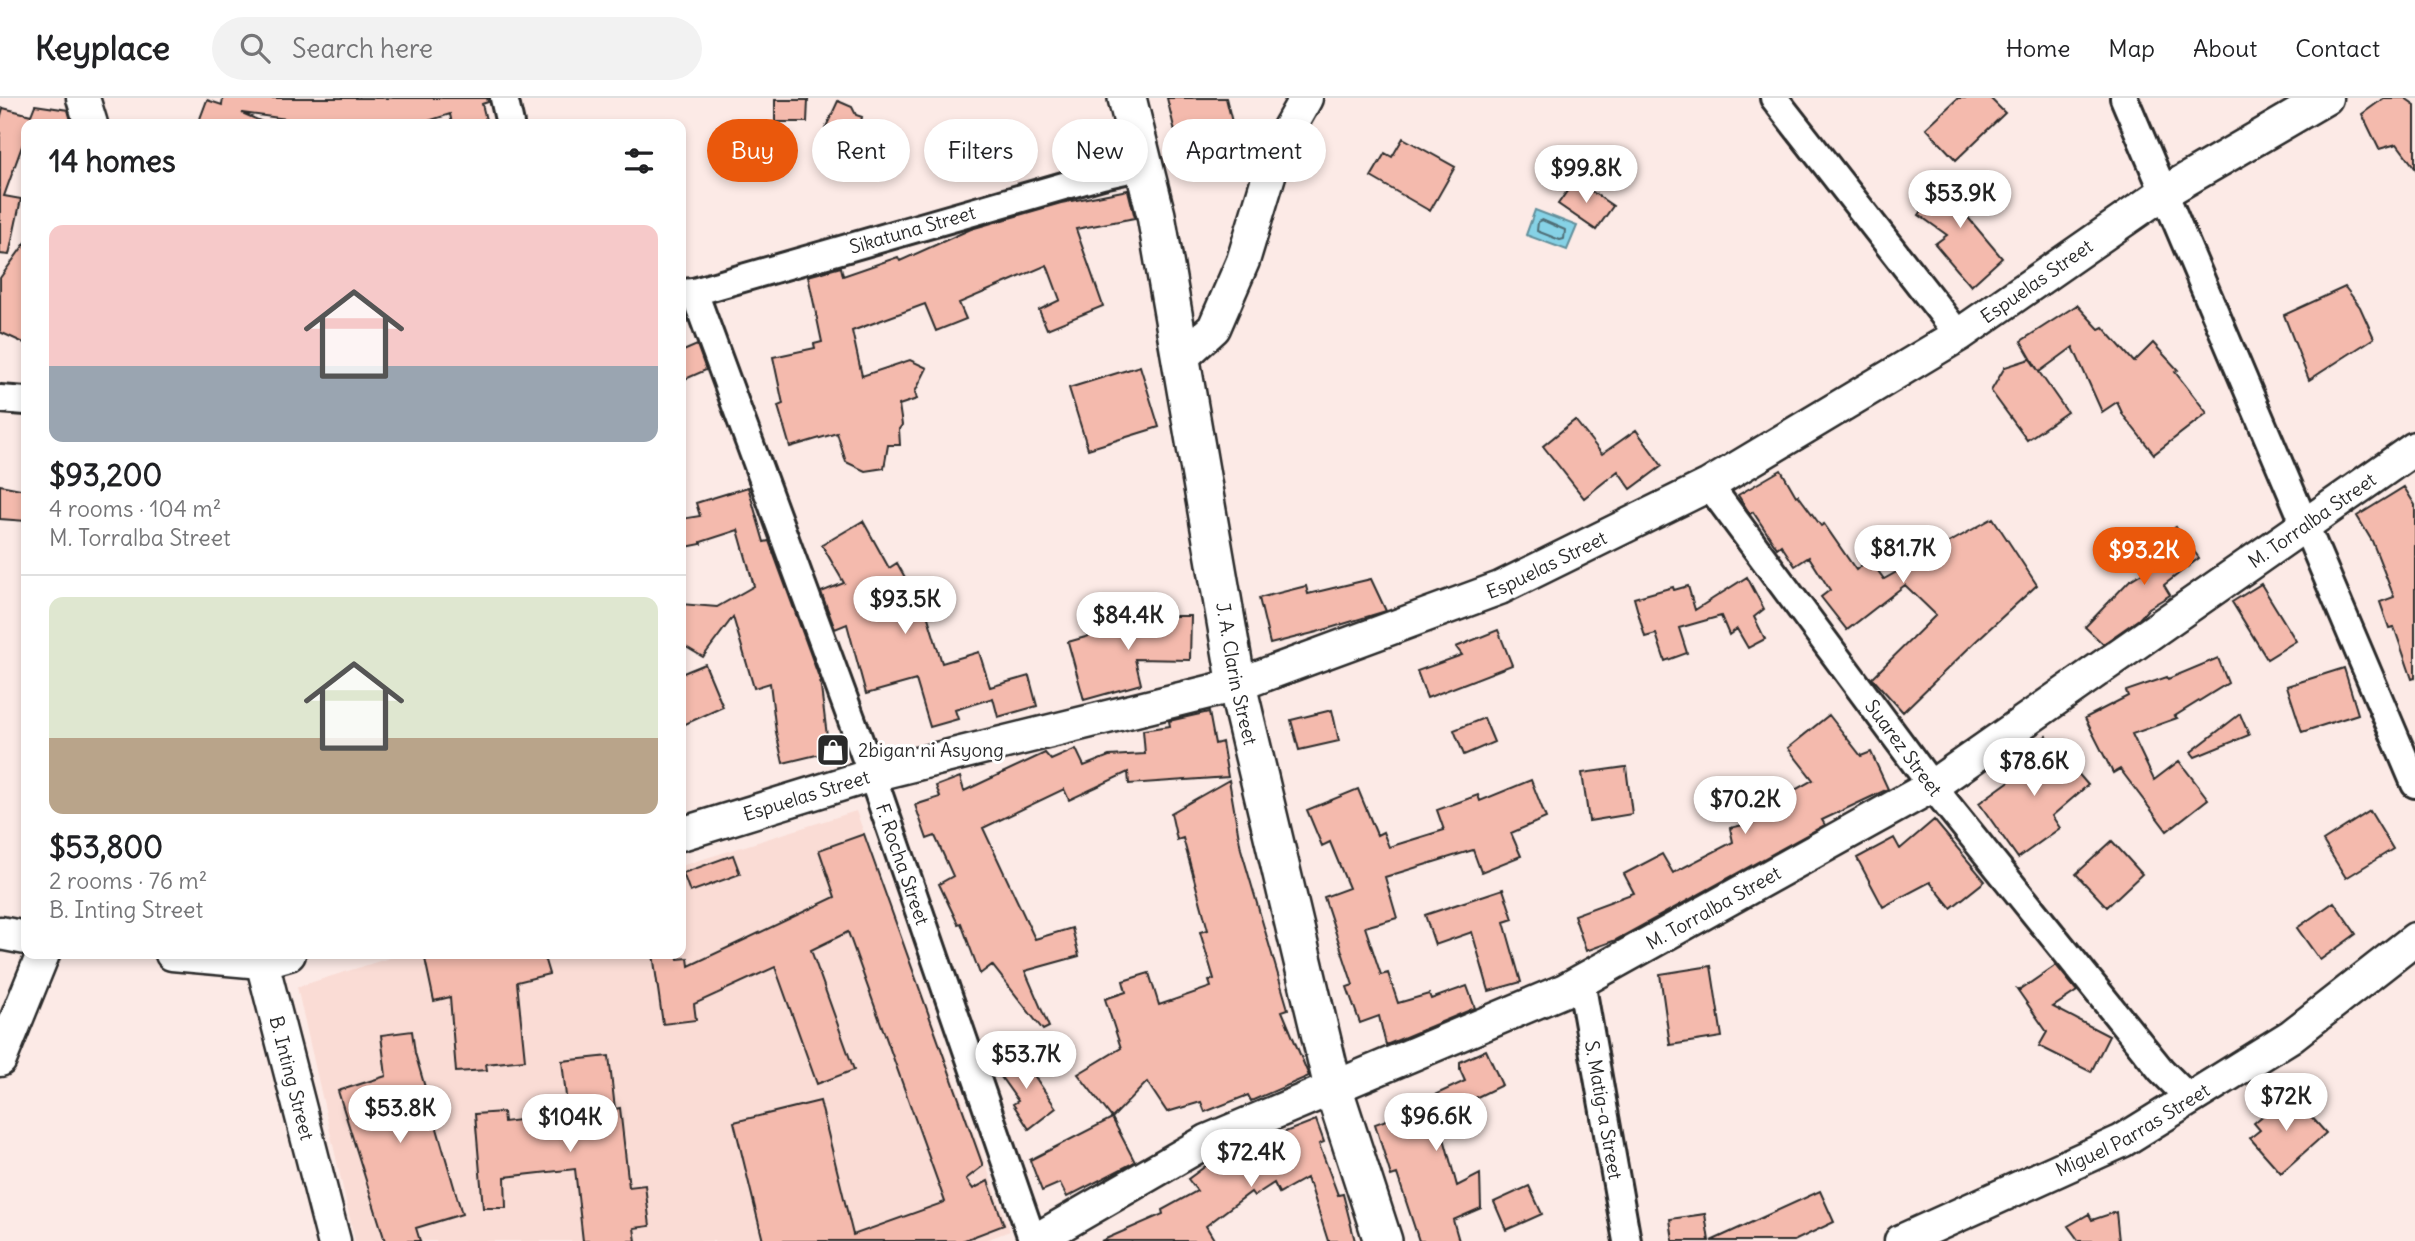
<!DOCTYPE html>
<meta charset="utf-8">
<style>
body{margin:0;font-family:Delius,sans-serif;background:#f2f2f2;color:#202124;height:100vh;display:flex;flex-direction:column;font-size:26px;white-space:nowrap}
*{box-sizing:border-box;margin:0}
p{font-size:23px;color:#757577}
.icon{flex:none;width:38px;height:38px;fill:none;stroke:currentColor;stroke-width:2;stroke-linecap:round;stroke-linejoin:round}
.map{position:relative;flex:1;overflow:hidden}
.panel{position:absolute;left:21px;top:21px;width:665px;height:840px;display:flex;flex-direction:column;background:#fff;border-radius:14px;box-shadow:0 4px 10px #0003}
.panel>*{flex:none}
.top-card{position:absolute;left:707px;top:21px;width:665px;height:63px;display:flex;gap:14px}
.price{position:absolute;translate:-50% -60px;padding:0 16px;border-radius:24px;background:#fff;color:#222;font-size:23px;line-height:46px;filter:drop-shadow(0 2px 4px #0008)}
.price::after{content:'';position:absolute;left:50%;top:42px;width:21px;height:16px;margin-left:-10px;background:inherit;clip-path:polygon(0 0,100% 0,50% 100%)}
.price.selected{background:#ea580c;color:#fff}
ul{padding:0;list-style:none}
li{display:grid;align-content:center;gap:14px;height:371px;padding:0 28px}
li+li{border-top:2px solid #e0e0e0}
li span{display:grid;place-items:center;height:217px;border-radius:14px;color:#555}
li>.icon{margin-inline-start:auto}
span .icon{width:126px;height:126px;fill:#fffc;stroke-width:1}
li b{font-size:30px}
h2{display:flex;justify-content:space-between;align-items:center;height:84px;padding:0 28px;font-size:30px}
.pill{padding:0 24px;border-radius:32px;background:#fff;box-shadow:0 4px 10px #0003;font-size:24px;line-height:63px}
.pill.selected{background:#ea580c;color:#fff}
header{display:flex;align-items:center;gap:42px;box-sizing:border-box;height:98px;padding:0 35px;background:#fff;border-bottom:2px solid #e0e0e0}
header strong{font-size:33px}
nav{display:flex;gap:38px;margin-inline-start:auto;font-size:24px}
.search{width:490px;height:63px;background:#f2f2f2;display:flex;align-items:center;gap:18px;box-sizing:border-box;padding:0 24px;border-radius:38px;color:#757577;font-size:26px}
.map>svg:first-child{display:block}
</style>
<header>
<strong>Keyplace</strong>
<div class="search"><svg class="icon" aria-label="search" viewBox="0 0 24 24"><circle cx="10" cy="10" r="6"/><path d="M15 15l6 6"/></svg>Search here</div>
<nav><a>Home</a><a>Map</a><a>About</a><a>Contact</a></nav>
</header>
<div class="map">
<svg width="2415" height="1143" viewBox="0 0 2415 1143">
<rect width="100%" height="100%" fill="#fceae6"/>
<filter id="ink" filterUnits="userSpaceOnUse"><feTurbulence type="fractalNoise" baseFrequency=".0143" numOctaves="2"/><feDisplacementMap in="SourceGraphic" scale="14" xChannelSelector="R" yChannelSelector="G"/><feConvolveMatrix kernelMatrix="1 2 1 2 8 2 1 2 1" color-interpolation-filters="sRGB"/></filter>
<g filter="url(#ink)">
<path fill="#fadcd5" d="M856 713 1010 1133 983 1143H355L297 889 402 856H681V768Z"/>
<path fill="#86d2e6" stroke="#628f9b" stroke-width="2" d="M1535 112 1577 128 1567 152 1526 137Z"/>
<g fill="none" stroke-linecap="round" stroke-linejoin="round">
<path stroke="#4f6e76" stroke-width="2" d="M1542 122 1565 132 1564 141 1560 142 1537 133 1538 124Z"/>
</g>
<path fill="#f4baad" stroke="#2b2b2b" stroke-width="2" d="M223 0H487L488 4 482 6 487 26H452L450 16 419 26H300L302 23 242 15 267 26H198L207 2 222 7Z
M1167 0H1226L1234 32 1178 46Z
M1958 0H1990L2005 15 1956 62 1926 30Z
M2384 0H2405L2415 7V70L2397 46 2379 51 2362 16Z
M775 2H808L807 24H775Z
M838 3 852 9 856 17 862 19 859 34 872 44 883 76 827 51 825 31Z
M35 7 68 12 72 26H26V37L4 98 21 101 9 157 0 156V21L3 10 31 17Z
M1403 40 1455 69 1430 113 1371 79 1385 55 1392 59Z
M1950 74 1980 96 1965 116 2002 160 1971 188 1935 146 1947 137 1919 117Z
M1575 82 1613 108 1596 132 1558 106Z
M1128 92 1135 120 1076 131 1103 208 1047 231 1039 212 1060 202 1047 167 959 205 966 221 936 233 925 206 852 233 862 278 910 262 927 270 915 294 917 301 899 307 902 327 899 331 900 347H888L884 370 865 373 846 364 837 335 790 349 778 308 783 306 773 259 815 250 814 246 822 244 808 178 841 169 843 178 898 159 900 163 971 131 1061 105Z
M26 144V246L0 234V180Z
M2345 189 2360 209 2374 240 2309 282 2284 217Z
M2077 207 2099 231 2103 229 2134 264 2153 245 2178 272 2175 274 2207 315 2154 356 2123 317 2117 304 2102 314 2073 249 2039 274 2021 243Z
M697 247 706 272 681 283V254Z
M2030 261 2067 314 2027 342 1991 293 2005 269Z
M1140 268 1159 329 1088 351 1069 290Z
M1575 322 1602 356 1636 332 1662 368 1631 391 1618 373 1584 400 1543 348Z
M1781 372 1796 398 1798 397 1821 428 1824 426 1856 472 1869 461 1884 481 1993 420 2037 487 1975 544 1903 614 1872 580 1936 517 1905 487 1847 532 1821 499 1830 492 1809 459 1795 468 1781 447 1777 450 1753 414 1750 416 1738 397Z
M0 387 26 392V423L0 421Z
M748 389 764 444 769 443 820 582 829 654 783 665 776 634 770 585 754 590 733 519 703 559 681 546V506L717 509 754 488 738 432 701 444V446L681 450V421L700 418 696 405Z
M2404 389 2415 407V580L2412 581 2394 529 2389 530 2380 504 2394 499 2372 443 2357 418Z
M863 423 889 470 897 465 912 492 919 490 942 565 979 554 990 589 1029 578 1037 608 998 619 993 600 955 612 958 621 930 629 916 582 866 596 847 526 835 531 821 494 844 485 822 447Z
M2176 429 2199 460 2164 487 2170 497 2149 510 2139 521 2103 546 2085 529 2129 483 2156 466 2145 451Z
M1747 479 1764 511 1754 519 1765 541 1748 550 1737 531 1729 537 1721 518 1679 530 1687 555 1665 563 1656 536 1645 539 1634 500 1673 489 1674 492 1688 488 1695 512Z
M1371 481 1386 513 1317 534 1270 546 1259 500 1306 488 1308 496Z
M2261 486 2296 543 2267 561 2232 504Z
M1135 518H1191L1190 562 1135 561 1141 586 1084 602 1068 544 1135 525Z
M1498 532 1512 567 1427 600 1417 573 1462 557 1456 549Z
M2218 560 2228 585 2175 618 2177 620 2132 636 2154 682 2179 663 2208 701 2167 733 2120 671 2113 675 2085 620 2128 598 2126 593 2167 579 2168 581Z
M705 566 723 609 681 628V576Z
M2344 570 2358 616 2302 634 2287 588Z
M1332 612 1339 643 1299 652 1291 622Z
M1209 614 1215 646 1222 644 1228 679 1129 686 1128 674 1069 702 1064 691 983 730 1035 841 1072 830 1079 858 1025 873 1049 929 1043 932 992 867 980 876 961 825 958 826 939 786 953 778 935 738 927 741 915 707 940 699 936 688 960 679 964 693 1045 655 1051 662 1076 651 1084 668 1109 658 1145 656 1143 632 1170 628 1169 623Z
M2240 616 2249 637 2195 659 2191 654Z
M1829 617 1861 658 1871 654 1888 691 1822 722 1825 727 1616 842 1586 853 1574 817 1634 795 1624 776 1662 756 1673 775 1733 744 1730 730 1773 720 1766 708 1813 682 1788 650Z
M1484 620 1494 644 1464 657 1454 632Z
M2046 638 2088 687 2052 718 2060 730 2018 760 1979 705 2029 669 2020 660Z
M1626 669 1632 716 1589 723 1582 675Z
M1229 682 1241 751 1288 911 1282 913 1309 978 1251 1003 1248 997 1205 1014 1201 1004 1167 1014 1147 984 1112 1020 1078 976 1121 950 1105 901 1126 894 1123 883 1149 875 1159 907 1211 889 1209 883 1214 881 1200 834 1208 832 1183 740 1177 742 1171 715Z
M1531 682 1546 720 1511 735 1521 758 1481 774 1473 752 1385 779 1397 820 1365 829 1381 877 1388 875 1398 905 1429 896 1431 901 1467 888 1475 910 1386 947 1379 918 1360 925 1347 889 1353 887 1324 799 1349 790 1330 744 1322 748 1307 712 1358 691 1377 737 1383 734 1389 749 1444 732 1437 712 1478 697 1480 703Z
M2370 713 2393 751 2346 780 2323 743Z
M1934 722 1985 783 1951 810 1930 784 1883 809 1857 760 1894 740 1900 751Z
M864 736 983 1068 966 1081 973 1091 988 1083 1004 1127 962 1143H763L734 1024 820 1003 853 1137 945 1104 848 834 811 852 854 972 817 986 775 869 694 906 696 922 663 926 653 856H677L678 861 688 860 689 868 835 799 819 752Z
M2112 743 2142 776 2107 809 2076 776Z
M733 757 740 776 690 794 683 775Z
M1503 791 1513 821 1504 824 1521 884 1489 893 1472 834 1435 847 1425 817Z
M2334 804 2356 836 2320 862 2297 830Z
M424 856H543L549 876 517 884 525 962 486 966 487 972 456 974 450 899 434 903Z
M2056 867 2077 893 2053 909 2109 938 2091 974 2039 948 2047 934 2017 891 2020 892Z
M1711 868 1722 939 1670 947 1660 876Z
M412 933 415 955 462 1116 416 1130 420 1143H385L338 993 386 978 381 937Z
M1486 952 1502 987 1473 1001 1479 1012 1441 1029 1457 1088 1480 1076 1481 1110 1453 1122 1459 1143H1419L1397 1076 1391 1078 1375 1026 1417 1011 1415 1006 1465 983 1460 972V964Z
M1019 955 1056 1010 1029 1031 1013 1006 1018 1003 996 972Z
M609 958 615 1011 620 1010 629 1089 645 1087 650 1128 634 1130 636 1143H583L575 1071 505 1079 506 1110H483L475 1016 503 1014 504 1024 568 1016 562 963Z
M2290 995 2326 1035 2281 1075 2250 1040 2260 1032 2254 1025Z
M1112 1020 1135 1064 1067 1099 1060 1085 1042 1093 1030 1062Z
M1316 1022 1324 1044 1319 1046 1338 1097 1343 1096 1355 1143H1328L1310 1086H1308L1306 1080 1279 1095 1274 1085 1254 1098 1251 1094 1206 1128 1215 1143H1101L1163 1116 1162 1112 1197 1093 1188 1081 1218 1059 1226 1070 1255 1053 1251 1045 1259 1041 1273 1035 1275 1038Z
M1529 1088 1542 1116 1506 1132 1494 1104Z
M1820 1093 1834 1124 1794 1143H1711Z
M2116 1114 2119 1143H2079L2068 1128 2089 1116 2092 1122Z
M1705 1116 1709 1143H1673L1670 1121Z"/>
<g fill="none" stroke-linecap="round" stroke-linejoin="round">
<defs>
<g id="minor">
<path d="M504 0 510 26"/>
<path d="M1774 0 1959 237"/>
<path d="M2124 0 2415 686"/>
<path id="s1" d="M694 194 872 677 1033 1143"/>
<path id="s2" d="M681 195 694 194 1102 77 1143 68"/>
<path d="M0 301 26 303"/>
<path id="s3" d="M1709 387 1932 688 2161 972 2191 1002"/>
<path id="s4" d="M1581 883 1627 1143"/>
</g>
<g id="tertiary">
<path d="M83 0 91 26"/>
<path d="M1180 261 1214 230 1243 163 1277 51 1306 0"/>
<path id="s5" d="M681 736 872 677 1237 587 1500 490 1709 387 1959 237 2163 95 2326 0"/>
<path d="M0 835 26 840"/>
<path d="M172 856 261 864 289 856"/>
<path id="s6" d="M260 856 334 1143"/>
<path d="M0 962 43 856"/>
<path id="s7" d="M1034 1143 1207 1043 1565 892 1932 688 2415 350"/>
<path id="s8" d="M1901 1143 2122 1043 2291 938 2415 841"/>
</g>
<g id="secondary">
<path id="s9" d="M1127 0 1156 117 1237 587 1333 989 1383 1143"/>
</g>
</defs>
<use href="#minor" stroke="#2b2b2b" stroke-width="32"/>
<use href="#tertiary" stroke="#2b2b2b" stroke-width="37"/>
<use href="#secondary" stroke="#2b2b2b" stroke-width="42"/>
<use href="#minor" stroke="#fff" stroke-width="26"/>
<use href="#tertiary" stroke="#fff" stroke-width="32"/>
<use href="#secondary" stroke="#fff" stroke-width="37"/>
</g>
</g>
<defs>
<symbol id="shop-square" viewBox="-11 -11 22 22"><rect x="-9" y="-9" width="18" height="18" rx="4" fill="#2b2b2b" stroke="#fff"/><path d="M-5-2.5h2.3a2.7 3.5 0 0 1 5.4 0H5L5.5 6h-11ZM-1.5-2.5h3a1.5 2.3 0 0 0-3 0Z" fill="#fff"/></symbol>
</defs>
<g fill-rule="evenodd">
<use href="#shop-square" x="814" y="633" width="38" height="38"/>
</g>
<g text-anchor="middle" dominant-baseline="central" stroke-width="6" stroke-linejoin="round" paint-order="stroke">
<g font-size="19" fill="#2b2b2b" stroke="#fff">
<text stroke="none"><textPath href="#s2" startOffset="240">Sikatuna Street</textPath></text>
<text stroke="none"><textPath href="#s5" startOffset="1475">Espuelas Street</textPath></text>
<text stroke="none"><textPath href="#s7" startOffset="1472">M. Torralba Street</textPath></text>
<text stroke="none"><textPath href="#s5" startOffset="908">Espuelas Street</textPath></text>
<text stroke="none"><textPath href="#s9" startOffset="586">J. A. Clarin Street</textPath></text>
<text stroke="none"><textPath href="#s3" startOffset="327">Suarez Street</textPath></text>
<text stroke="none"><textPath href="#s5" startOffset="131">Espuelas Street</textPath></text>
<text stroke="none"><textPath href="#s1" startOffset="609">F. Rocha Street</textPath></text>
<text stroke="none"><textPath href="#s7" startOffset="758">M. Torralba Street</textPath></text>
<text stroke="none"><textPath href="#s6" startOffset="128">B. Inting Street</textPath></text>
<text stroke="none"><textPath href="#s4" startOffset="131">S. Matig-a Street</textPath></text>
<text stroke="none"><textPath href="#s8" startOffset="257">Miguel Parras Street</textPath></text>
</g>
<g font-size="19" fill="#2b2b2b" stroke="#fff" text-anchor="start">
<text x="858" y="652">2bigan ni Asyong</text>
</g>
</g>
</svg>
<b class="price" style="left:1586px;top:107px">$99.8K</b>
<b class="price" style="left:1960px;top:132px">$53.9K</b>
<b class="price" style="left:1903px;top:487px">$81.7K</b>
<b class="price selected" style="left:2144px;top:489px">$93.2K</b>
<b class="price" style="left:905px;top:538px">$93.5K</b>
<b class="price" style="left:1128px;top:554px">$84.4K</b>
<b class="price" style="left:2034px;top:700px">$78.6K</b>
<b class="price" style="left:1745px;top:738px">$70.2K</b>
<b class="price" style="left:1026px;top:993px">$53.7K</b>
<b class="price" style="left:2286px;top:1035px">$72K</b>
<b class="price" style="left:400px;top:1047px">$53.8K</b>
<b class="price" style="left:1436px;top:1055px">$96.6K</b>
<b class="price" style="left:570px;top:1056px">$104K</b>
<b class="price" style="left:1251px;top:1091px">$72.4K</b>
<div class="top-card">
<a class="pill selected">Buy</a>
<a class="pill">Rent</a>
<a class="pill">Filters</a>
<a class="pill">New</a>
<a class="pill">Apartment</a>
</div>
<section class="panel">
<h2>14 homes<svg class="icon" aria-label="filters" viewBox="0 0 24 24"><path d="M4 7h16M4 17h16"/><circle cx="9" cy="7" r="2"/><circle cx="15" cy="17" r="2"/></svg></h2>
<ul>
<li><span style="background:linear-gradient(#f6c9c9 65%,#9aa5b1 0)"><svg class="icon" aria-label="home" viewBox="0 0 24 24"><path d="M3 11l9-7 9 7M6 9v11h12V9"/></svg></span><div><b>$93,200</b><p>4 rooms · 104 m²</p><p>M. Torralba Street</p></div></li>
<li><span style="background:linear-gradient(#dfe7d0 65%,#b9a48a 0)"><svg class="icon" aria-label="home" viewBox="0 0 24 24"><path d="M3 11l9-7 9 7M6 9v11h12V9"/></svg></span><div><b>$53,800</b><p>2 rooms · 76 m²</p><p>B. Inting Street</p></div></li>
</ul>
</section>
</div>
